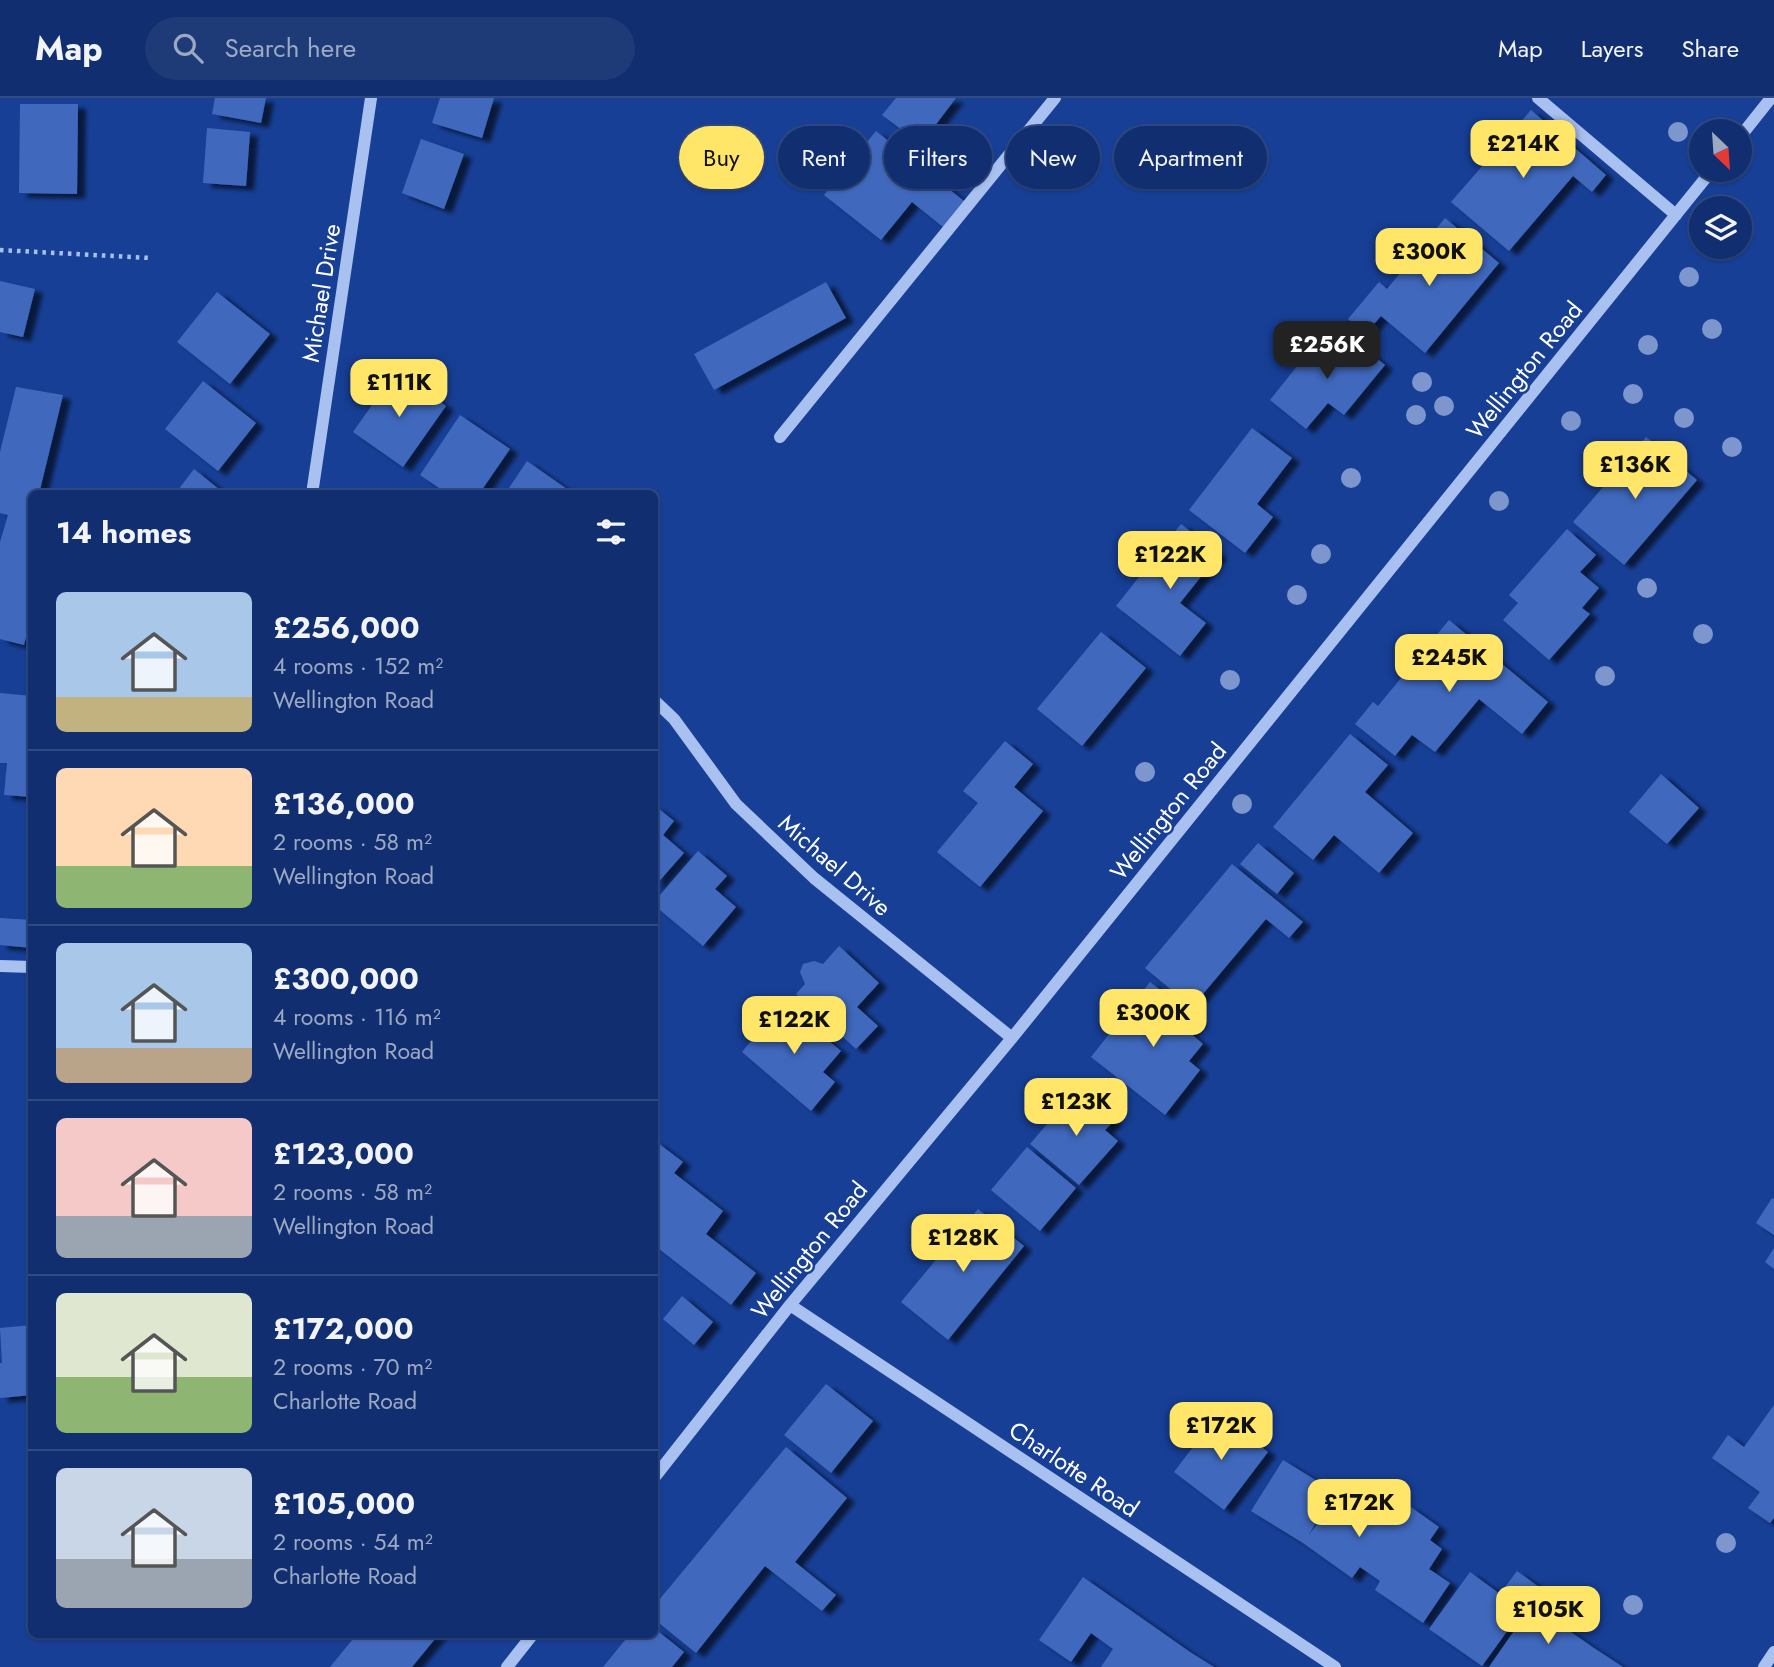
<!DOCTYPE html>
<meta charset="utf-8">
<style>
body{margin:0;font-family:Jost,sans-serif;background:#1e3b78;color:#f1f3f6;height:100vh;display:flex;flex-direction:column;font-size:26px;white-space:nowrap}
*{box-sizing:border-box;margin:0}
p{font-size:23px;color:#9ca9c3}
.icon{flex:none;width:38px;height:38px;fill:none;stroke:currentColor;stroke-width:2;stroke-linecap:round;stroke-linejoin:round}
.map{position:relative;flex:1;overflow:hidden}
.panel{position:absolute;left:28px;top:392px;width:630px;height:1148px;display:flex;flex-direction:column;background:#112f70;border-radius:10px;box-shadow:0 2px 5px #0004,0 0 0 2px #304a83}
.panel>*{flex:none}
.top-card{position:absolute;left:679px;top:28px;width:665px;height:63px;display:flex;gap:14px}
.needle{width:46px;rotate:155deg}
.fabs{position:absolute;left:1689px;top:21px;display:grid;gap:14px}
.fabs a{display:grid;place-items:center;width:63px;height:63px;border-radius:50%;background:#112f70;box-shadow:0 2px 5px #0004,0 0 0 2px #304a83;font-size:35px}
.price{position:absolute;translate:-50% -60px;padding:0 16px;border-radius:14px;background:#ffe669;color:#111;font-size:23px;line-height:46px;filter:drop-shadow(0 2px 4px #0008)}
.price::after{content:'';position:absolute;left:50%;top:42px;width:21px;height:16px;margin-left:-10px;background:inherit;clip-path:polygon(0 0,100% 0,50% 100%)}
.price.selected{background:#222;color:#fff}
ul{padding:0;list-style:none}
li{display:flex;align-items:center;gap:21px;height:175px;padding:0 28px}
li+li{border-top:2px solid #304a83}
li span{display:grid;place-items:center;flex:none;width:196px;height:140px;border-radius:10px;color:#555}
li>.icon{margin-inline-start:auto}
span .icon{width:84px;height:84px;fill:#fffc;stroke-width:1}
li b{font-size:30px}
h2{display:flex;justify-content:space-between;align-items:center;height:84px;padding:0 28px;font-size:30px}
.tag{padding:0 24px;border-radius:32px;background:#112f70;box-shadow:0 2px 5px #0004,0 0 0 2px #304a83;font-size:24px;line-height:63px}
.tag.selected{background:#ffe669;color:#111}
header{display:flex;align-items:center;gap:42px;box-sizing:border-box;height:98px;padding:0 35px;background:#112f70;border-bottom:2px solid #304a83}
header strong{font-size:33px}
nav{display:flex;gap:38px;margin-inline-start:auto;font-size:24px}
.search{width:490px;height:63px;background:#1e3b78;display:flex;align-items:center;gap:18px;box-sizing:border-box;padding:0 24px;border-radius:38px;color:#9ca9c3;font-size:26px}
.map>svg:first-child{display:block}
</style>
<header>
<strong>Map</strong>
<div class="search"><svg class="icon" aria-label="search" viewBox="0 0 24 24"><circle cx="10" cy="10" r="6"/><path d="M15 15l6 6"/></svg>Search here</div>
<nav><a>Map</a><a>Layers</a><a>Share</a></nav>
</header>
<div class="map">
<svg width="1774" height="1569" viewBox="0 0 1774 1569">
<defs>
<filter id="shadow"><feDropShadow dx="8" dy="4.5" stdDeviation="2" flood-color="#0009"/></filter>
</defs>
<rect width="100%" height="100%" fill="#173f96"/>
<path fill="#4069be" filter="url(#shadow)" d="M215 0H266L261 25 212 16Z
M440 0H494L482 40 432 25Z
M896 0H956L921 46 882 17Z
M20 6H78L77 96 19 95Z
M1531 12 1606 77 1592 94 1573 78 1509 153 1451 104Z
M207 30 250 34 246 88 203 85Z
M876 33 964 103 943 129 912 104 881 142 824 97Z
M421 41 464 56 444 111 402 95Z
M1445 120 1499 165 1425 255 1381 218 1366 235 1348 221 1379 184 1387 191Z
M0 183 35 191 23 239 0 234Z
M826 184 846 220 714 292 694 256Z
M217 194 270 236 230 286 177 244Z
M1346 235 1385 267 1344 317 1328 305 1306 331 1270 302 1314 247 1328 258Z
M396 273 446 308 403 369 353 334Z
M203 283 256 325 218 373 165 331Z
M16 289 63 297 39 396H32V516L24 547 0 541V444L8 417 0 415V354Z
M460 317 510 351 479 396H448L420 377Z
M1252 330 1292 360 1257 406 1273 419 1245 455 1189 412Z
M1646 339 1697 382 1624 467 1573 424Z
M527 363 574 396H505Z
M194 371 225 396H175Z
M1181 426 1219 456 1180 505 1206 525 1180 558 1116 508Z
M1567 431 1596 457 1580 474 1599 490 1582 510 1590 516 1549 562 1503 522 1518 505 1509 497Z
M1449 522 1548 604 1522 636 1479 601 1435 654 1412 637 1395 658 1355 626 1373 604 1378 608Z
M1101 534 1146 570 1082 648 1037 611Z
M0 595 32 598V699L4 697 7 665H0Z
M1350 636 1388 667 1365 694 1413 735 1379 775 1334 737 1313 762 1273 729Z
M1005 643 1033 666 1014 689 1043 713 980 789 937 754 978 705 963 693Z
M1661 676 1699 710 1667 746 1629 714Z
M654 707 674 723 663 737 684 755 654 789Z
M1258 745 1294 775 1277 796 1240 766Z
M698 753 727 778 715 791 736 809 703 848 654 807V804Z
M1232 766 1303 824 1289 840 1266 821 1192 909 1145 870Z
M0 820 32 822V850L0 847Z
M839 848 879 885 857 909 878 928 856 951 796 896 805 886 800 874 803 866 814 863 823 866Z
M1150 884 1199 922 1189 934 1203 946 1189 963 1200 972 1165 1017 1091 959Z
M783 905 841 953 823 974 835 984 811 1013 742 954Z
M1077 991 1114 1023 1105 1032 1118 1043 1079 1087 1030 1046Z
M654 1042 683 1064 674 1075 723 1113 706 1136 756 1175 731 1207 654 1147Z
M1027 1049 1076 1090 1040 1133 991 1092Z
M1772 1100 1774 1101V1137L1756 1125Z
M978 1111 1024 1148 948 1242 901 1204Z
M1774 1150V1171L1765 1164Z
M682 1198 713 1224 694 1247 663 1221Z
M32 1227V1297L0 1300V1265H2L0 1230Z
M826 1286 873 1323 831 1375 784 1337Z
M1774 1307V1420L1770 1425 1748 1410 1760 1394 1712 1360 1728 1337 1744 1349Z
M1218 1316 1268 1354 1224 1412 1174 1374Z
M786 1349 847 1400 795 1464 836 1497 822 1513 765 1468 696 1555 654 1521V1508Z
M1283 1362 1335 1394 1308 1438 1329 1410 1351 1426 1368 1403 1396 1423 1408 1407 1439 1429 1430 1442 1442 1451 1429 1471 1450 1485 1423 1525 1375 1492 1380 1483 1360 1469 1352 1480 1303 1445 1251 1413Z
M1517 1473 1539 1489 1482 1568 1429 1531 1470 1474 1500 1496Z
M1083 1479 1190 1554 1214 1569H1101L1113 1551 1091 1535 1071 1564 1039 1542Z
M1532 1507 1594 1550 1623 1569H1489Z
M654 1530 684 1554 672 1569H603L630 1536H654Z
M357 1536H439L412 1569H330Z"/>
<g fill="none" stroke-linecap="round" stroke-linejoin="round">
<path stroke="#a9c1f1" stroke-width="4.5" stroke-dasharray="3.5 5" stroke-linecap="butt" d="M0 152 151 160"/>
<path stroke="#a9c1f1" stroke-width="12" d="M1538 0 1676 117
M1740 39 1771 0
M780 339 1055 0
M312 396 371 0
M654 602 674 621 736 706 814 780 1012 940
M0 868 32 869
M790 1207 1335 1569
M654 1380 790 1207 1012 940 1712 72
M507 1569 533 1536
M1764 1569 1774 1554"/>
</g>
<g fill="#7d97ce">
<circle cx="1678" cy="34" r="10"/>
<circle cx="1689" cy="179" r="10"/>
<circle cx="1712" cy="231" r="10"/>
<circle cx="1648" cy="247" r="10"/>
<circle cx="1422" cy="284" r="10"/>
<circle cx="1633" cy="296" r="10"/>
<circle cx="1444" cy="308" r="10"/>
<circle cx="1416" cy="317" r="10"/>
<circle cx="1684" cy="320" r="10"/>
<circle cx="1571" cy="323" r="10"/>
<circle cx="1732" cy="349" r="10"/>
<circle cx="1351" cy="380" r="10"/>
<circle cx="1499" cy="403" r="10"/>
<circle cx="1321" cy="456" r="10"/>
<circle cx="1647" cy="490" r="10"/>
<circle cx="1297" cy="497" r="10"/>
<circle cx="1703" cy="536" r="10"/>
<circle cx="1605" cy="578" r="10"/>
<circle cx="1230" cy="582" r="10"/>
<circle cx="1145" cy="674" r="10"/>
<circle cx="1242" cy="706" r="10"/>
<circle cx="1726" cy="1445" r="10"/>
<circle cx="1633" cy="1507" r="10"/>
</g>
<g text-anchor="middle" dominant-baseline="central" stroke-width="5" stroke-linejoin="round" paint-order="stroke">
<g font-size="24" fill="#fff" stroke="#173f96">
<text transform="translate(321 195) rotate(-81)">Michael Drive</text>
<text transform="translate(1524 272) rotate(-51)">Wellington Road</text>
<text transform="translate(1168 713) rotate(-51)">Wellington Road</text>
<text transform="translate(835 767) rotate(41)">Michael Drive</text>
<text transform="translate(809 1152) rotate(-51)">Wellington Road</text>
<text transform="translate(1074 1371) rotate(34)">Charlotte Road</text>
</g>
</g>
</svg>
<div class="fabs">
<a><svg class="needle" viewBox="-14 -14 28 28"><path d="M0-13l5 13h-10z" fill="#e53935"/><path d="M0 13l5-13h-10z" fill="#9ca9c3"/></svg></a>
<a><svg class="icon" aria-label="layers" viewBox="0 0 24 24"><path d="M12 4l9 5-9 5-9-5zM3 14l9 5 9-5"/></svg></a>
</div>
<b class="price" style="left:1523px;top:82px">£214K</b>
<b class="price" style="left:1429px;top:190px">£300K</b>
<b class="price selected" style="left:1327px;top:283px">£256K</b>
<b class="price" style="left:399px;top:321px">£111K</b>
<b class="price" style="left:1635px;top:403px">£136K</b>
<b class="price" style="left:1170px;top:493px">£122K</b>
<b class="price" style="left:1449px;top:596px">£245K</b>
<b class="price" style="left:1153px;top:951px">£300K</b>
<b class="price" style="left:794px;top:958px">£122K</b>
<b class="price" style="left:1076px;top:1040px">£123K</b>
<b class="price" style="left:963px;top:1176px">£128K</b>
<b class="price" style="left:1221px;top:1364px">£172K</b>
<b class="price" style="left:1359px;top:1441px">£172K</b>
<b class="price" style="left:1548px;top:1548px">£105K</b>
<div class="top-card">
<a class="tag selected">Buy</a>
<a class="tag">Rent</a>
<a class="tag">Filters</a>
<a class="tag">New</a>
<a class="tag">Apartment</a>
</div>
<section class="panel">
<h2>14 homes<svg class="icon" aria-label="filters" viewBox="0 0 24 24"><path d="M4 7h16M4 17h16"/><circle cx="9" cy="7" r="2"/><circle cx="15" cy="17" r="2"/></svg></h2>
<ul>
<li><span style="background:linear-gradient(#a9c7e8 75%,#c2b280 0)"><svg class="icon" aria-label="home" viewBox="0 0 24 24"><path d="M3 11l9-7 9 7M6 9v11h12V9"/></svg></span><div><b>£256,000</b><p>4 rooms · 152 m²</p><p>Wellington Road</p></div></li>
<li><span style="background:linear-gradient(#ffd9b3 70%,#8fb573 0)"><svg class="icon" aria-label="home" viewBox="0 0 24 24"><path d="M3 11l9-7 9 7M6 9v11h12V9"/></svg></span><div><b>£136,000</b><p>2 rooms · 58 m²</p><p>Wellington Road</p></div></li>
<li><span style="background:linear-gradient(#a9c7e8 75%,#b9a48a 0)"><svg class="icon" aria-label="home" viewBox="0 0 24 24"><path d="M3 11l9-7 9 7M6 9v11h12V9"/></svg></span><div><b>£300,000</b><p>4 rooms · 116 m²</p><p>Wellington Road</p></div></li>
<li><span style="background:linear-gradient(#f6c9c9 70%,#9aa5b1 0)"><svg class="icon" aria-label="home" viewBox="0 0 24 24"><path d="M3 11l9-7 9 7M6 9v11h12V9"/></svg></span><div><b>£123,000</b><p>2 rooms · 58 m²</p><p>Wellington Road</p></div></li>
<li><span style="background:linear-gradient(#dfe7d0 60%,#8fb573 0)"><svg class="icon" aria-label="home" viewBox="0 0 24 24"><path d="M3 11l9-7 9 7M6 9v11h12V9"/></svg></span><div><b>£172,000</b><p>2 rooms · 70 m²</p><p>Charlotte Road</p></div></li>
<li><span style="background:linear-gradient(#c9d6e8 65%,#9aa5b1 0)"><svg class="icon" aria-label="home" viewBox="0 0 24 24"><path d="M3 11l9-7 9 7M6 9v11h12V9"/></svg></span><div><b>£105,000</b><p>2 rooms · 54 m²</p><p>Charlotte Road</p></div></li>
</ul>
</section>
</div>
